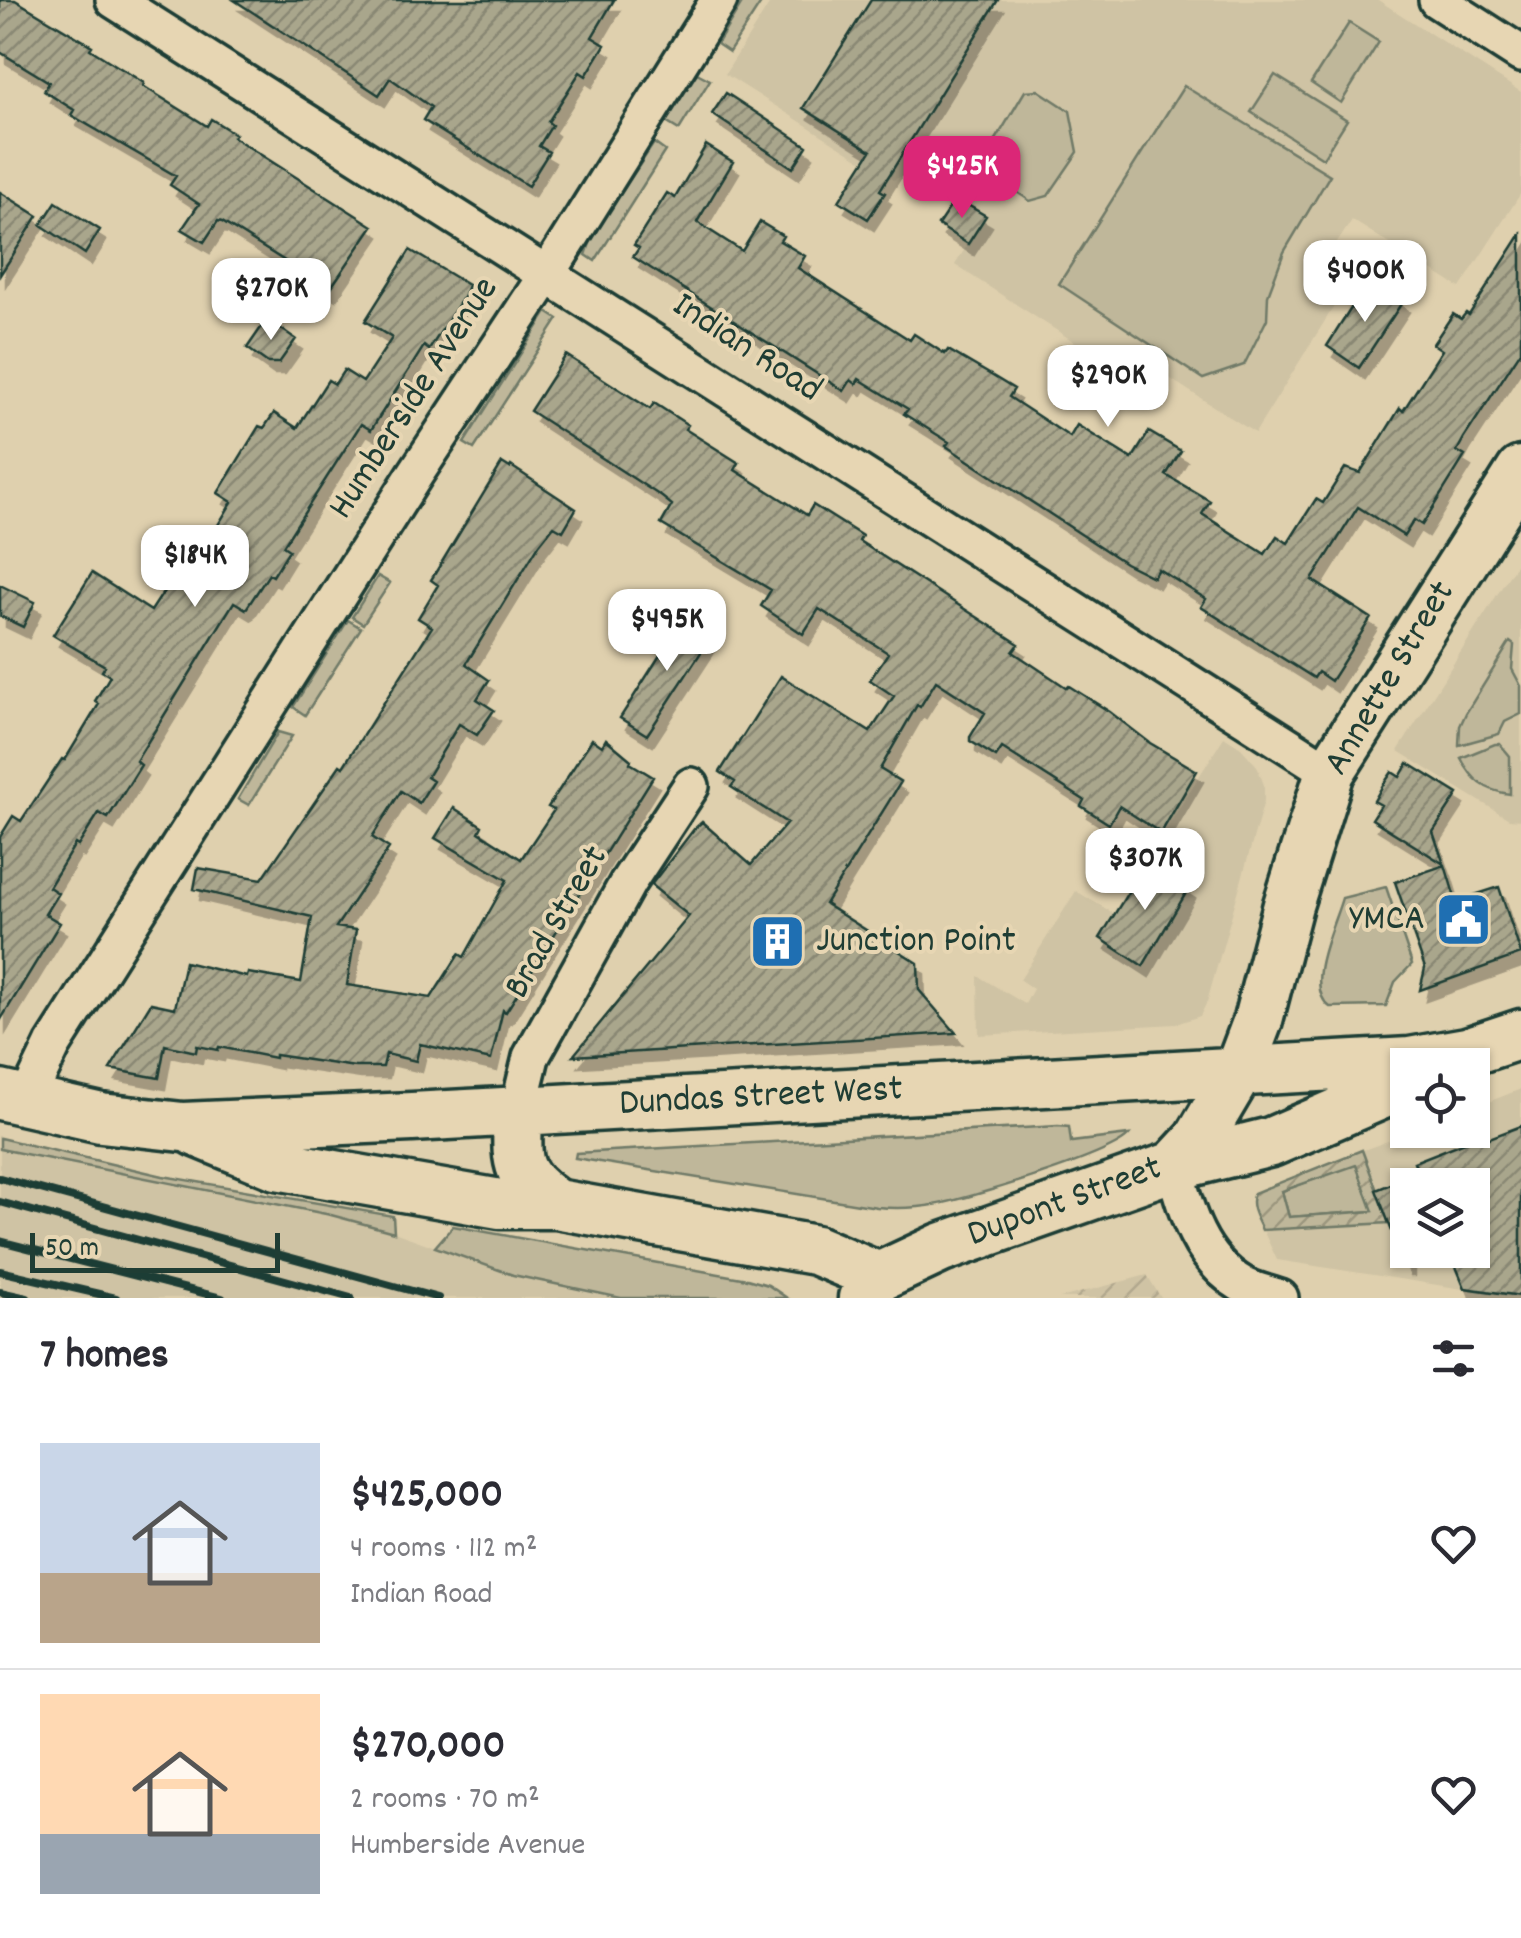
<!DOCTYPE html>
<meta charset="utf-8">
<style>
body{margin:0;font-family:Dekko,sans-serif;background:#f7f7f7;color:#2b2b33;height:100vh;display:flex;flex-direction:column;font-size:38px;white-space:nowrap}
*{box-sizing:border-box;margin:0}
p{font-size:32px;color:#7c7c81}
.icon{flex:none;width:55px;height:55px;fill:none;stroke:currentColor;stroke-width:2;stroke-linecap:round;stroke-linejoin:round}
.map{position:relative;height:1298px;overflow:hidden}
.sheet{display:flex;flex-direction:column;background:#fff;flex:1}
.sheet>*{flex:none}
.fabs{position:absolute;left:1390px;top:1048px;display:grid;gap:20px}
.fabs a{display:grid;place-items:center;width:100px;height:100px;border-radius:0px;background:#fff;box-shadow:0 2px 8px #0004;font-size:50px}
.scale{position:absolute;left:30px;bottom:25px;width:250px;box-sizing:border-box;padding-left:10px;border:5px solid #1f3d34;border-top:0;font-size:28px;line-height:35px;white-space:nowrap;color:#1f3d34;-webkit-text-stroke:8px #e7d6b3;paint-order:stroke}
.price{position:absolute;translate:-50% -85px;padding:0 22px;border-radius:20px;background:#fff;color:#222;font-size:32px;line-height:65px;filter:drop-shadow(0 2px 5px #0008)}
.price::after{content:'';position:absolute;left:50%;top:60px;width:30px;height:22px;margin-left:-15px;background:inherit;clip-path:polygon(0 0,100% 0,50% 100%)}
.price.current{background:#db2777;color:#fff}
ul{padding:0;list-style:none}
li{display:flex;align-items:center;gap:30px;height:250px;padding:0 40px}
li+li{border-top:2px solid #e1e1e2}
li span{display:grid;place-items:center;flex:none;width:280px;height:200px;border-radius:0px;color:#555}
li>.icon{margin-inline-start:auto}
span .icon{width:120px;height:120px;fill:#fffc;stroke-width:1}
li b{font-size:42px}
h2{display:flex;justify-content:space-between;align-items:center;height:120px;padding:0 40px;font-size:42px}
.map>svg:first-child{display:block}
</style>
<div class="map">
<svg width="1521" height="1298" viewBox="0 0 1521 1298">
<defs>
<pattern id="industrial-furrows" width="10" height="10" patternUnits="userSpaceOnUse" patternTransform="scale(2.5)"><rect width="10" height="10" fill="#cfc3a4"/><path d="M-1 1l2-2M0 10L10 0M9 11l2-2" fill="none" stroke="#b1a88e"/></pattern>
<pattern id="garden-furrows" width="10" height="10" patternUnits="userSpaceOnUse" patternTransform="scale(2.5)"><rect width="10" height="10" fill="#bfb79a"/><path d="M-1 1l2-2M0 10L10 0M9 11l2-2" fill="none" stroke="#9b967e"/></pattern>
<pattern id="building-hatch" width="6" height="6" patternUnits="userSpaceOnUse" patternTransform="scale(2.5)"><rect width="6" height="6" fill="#a9a68c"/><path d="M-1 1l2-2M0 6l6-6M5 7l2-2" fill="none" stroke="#898873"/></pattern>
<filter id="shadow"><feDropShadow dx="6" dy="11" stdDeviation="0" flood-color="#0004"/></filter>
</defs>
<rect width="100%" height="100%" fill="#dfd0ae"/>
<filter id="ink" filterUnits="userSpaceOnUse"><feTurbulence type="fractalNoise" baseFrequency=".01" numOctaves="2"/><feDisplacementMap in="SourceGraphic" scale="20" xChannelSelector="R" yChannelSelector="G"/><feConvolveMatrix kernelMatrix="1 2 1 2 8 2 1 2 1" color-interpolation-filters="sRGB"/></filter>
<g filter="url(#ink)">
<path fill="#cfc3a4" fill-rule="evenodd" d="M772 0H1378L1521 92V193L1460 288 1352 220 1335 246 1361 263 1255 433 1152 367 1140 384 955 265 985 216 914 171 893 180 725 74Z
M1521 557V820L1509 819 1398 751Z
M1224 737 1241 748 1257 766 1264 785V801L1207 1002 1200 1016 1176 1024 979 1035 978 976 1025 1004 1033 989 1020 980 1076 891 1113 913Z
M1521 1089V1298L1277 1260 1254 1211 1251 1199 1260 1189 1417 1130H1472L1473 1108ZM1408 1185H1472V1250H1408Z
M0 1149 331 1215 394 1232 513 1275 621 1298H0Z"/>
<path fill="url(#industrial-furrows)" d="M1147 1275 1161 1298H1060Z"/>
<path fill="#bfb79a" stroke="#6f7a67" stroke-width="2.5" d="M744 0H763L729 52 717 44Z
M1349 23 1379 42 1341 103 1311 83Z
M697 73 710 80 679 130 666 122Z
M1275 75 1347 120 1323 158 1251 112Z
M1184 86 1330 175 1284 252 1268 295 1267 319 1244 365 1203 379 1059 284Z
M1038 90 1070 111 1078 152 1048 196 1030 201 1011 188 1009 180 991 168 988 153 1025 91Z
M654 143 665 151 595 261 586 255 592 237Z
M547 312 558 319 474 449 464 443Z
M378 576 390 583 363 624 352 617Z
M348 620 361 628 305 715 293 707Z
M1510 642 1514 645 1512 669 1521 686V714L1505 722 1499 734 1459 745 1460 726 1466 713Z
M278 732 292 736 249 805 238 799Z
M1495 744H1500L1510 756V794C1485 791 1472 780 1461 758Z
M1386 887 1412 964 1395 982 1386 1006 1330 1007C1303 987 1334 926 1342 898Z
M1058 1126 1069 1127 1071 1142 1129 1135C1111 1156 972 1197 939 1204 918 1208 898 1209 877 1207L575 1158 576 1153Z
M0 1138 163 1176 393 1216 394 1232 331 1215 0 1149Z
M1356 1164 1374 1211 1289 1217 1282 1191Z
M453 1226 747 1279 768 1285 787 1298H621L513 1275 435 1247Z"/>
<path fill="url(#garden-furrows)" stroke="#6f7a67" stroke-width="2.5" fill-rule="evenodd" d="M1362 1150 1389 1223 1262 1230C1257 1219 1248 1205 1254 1193ZM1356 1165 1373 1211 1289 1217 1282 1191Z"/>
<path fill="url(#building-hatch)" stroke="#1f3d34" stroke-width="2.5" filter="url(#shadow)" d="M0 0H15L92 46 90 49 144 83 143 86 207 126 211 119 235 134 233 137 373 226 330 289 222 222 218 221 204 242 182 229 199 204 170 185 176 176 71 115 74 110 44 91 49 82 0 52Z
M234 0H614L592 37 605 45 586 76 580 72 548 122 552 125 539 146 549 152 528 186 423 120 431 107 390 78 379 95Z
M871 0H998L880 190 885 193 868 219 839 201 871 151 803 108Z
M726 93 807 146 793 168 712 114Z
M706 145 733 162 697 222 700 224 742 251 760 222 783 236 780 241 805 256 798 268 910 340 914 334 945 354 948 350 991 375 1014 389 1009 397 1070 437 1077 425 1132 459 1149 432 1181 451 1166 475 1210 501 1202 514 1265 554 1277 536 1288 543 1316 499 1323 503 1345 468 1360 473 1400 408 1403 411 1442 350 1433 344 1453 314 1461 319 1466 313 1469 315 1521 234V351L1464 438 1457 451 1465 456 1422 525 1414 520 1404 536 1358 507 1312 580 1371 618 1331 681 1318 672 1314 678 1201 607 1206 599 1158 569 1153 577 1125 563 946 446 949 442 904 414 908 409 859 379 856 384 851 380 844 391 633 257 639 248 634 245 667 193 675 198Z
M0 192 38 216 0 275Z
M956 198 986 216 968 244 938 225Z
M56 202 100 230 85 254 41 225Z
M410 250 468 285 464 296 429 350 424 346 371 430 361 424 283 546 289 550 273 576 269 574 246 609 234 602 136 761 141 765 108 818 99 813 78 846 75 844 49 887 58 893 45 914 60 923 0 1021V837L13 816 21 821 62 759 65 760 99 704 95 701 110 676 102 671 105 666 53 635 92 573 151 611 191 550 200 555 232 502 218 493 259 426 264 428 274 413 297 428 328 380 335 384 344 370 363 382 392 338 365 321Z
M1374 282 1403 301 1359 368 1327 346 1355 302 1360 305Z
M267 319 296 339 279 363H268L247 348Z
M566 355 650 409 654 403 688 425 685 429 739 463 735 470 807 515 813 505 862 536 859 541 1019 644 1013 652 1067 688 1069 686 1110 712 1150 743 1197 771 1161 833 1119 806 1109 824 1081 806 1084 800 1002 748 996 757 970 741V737L985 713 936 681 920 707 917 705 880 769 901 782 825 904 918 963 919 990 956 1033 573 1056 689 916 651 885 694 829 702 822 751 865 787 823 731 787 735 782 720 772 781 676 870 732 894 696 870 680 888 653 819 609 803 634 761 606 771 590 661 524 672 505 662 497 530 411Z
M502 463 510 468 511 466 576 509 563 531 554 526 539 545 466 664 489 680 477 699 494 710 477 735 459 724 427 777 433 781 419 803 401 791 372 837 389 848 336 927 356 930 347 985 431 998 459 954 464 957 507 880 435 838 454 808 482 826 479 832 521 859 554 810 548 807 592 739 602 746 606 739 631 760 630 763 653 777 506 1012 503 1010 491 1060 420 1044 416 1061 386 1054 383 1067H355L275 1055V1058L219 1047 218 1050 197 1046 196 1052 165 1045 159 1078 110 1069 151 1003 175 1008 185 962 247 977 248 973 301 982 312 917 194 889 198 868 262 879 340 765 343 767 432 627 418 618 438 585 431 580Z
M0 585 35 602 23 627 0 616Z
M681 614 713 634 647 735 620 718 669 641 666 639Z
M1408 763 1458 794 1433 832 1444 864 1372 819 1381 805 1374 801 1383 785 1392 772 1400 777Z
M1147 861 1189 888 1143 966 1100 938Z
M1445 865 1456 901 1499 887 1521 954 1420 990 1425 968 1395 882Z
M1521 1126V1296L1465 1288 1449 1250H1472V1185H1423L1414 1162 1485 1134 1487 1139Z
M1408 1177V1265H1405L1376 1190Z"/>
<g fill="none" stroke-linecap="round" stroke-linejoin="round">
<defs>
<path id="street" d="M114 0 1330 772
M1437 0 1521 54
M26 1101 53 1045 416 473 548 273 719 0
M518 1111 531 1057 628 882 691 786
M1174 1166C1185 1211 1200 1260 1243 1285 1254 1291 1269 1294 1280 1298"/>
<path id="secondary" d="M0 1095 101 1118 183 1127 412 1117 1410 1062 1467 1052 1521 1034
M518 1111C517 1161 512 1174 556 1204
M197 1132 277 1165 500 1204H556L815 1250 879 1277
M1174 1166 1199 1139 1238 1073 1258 1020 1288 905 1330 772 1521 471
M863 1298 879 1277 941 1248 1174 1166 1271 1142 1408 1083"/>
</defs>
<use href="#street" stroke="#1f3d34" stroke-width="42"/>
<use href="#secondary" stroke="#1f3d34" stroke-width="55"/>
<use href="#street" stroke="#e7d6b3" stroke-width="35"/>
<use href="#secondary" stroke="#e7d6b3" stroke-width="48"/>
<path stroke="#1f3d34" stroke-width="8" d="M0 1178 438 1298
M0 1202 351 1298
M0 1241 222 1298
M0 1271 116 1298
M0 1292 27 1298"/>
</g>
</g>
<defs>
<symbol id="civic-square" viewBox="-11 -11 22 22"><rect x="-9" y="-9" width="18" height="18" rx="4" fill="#1f6fb2" stroke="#e7d6b3"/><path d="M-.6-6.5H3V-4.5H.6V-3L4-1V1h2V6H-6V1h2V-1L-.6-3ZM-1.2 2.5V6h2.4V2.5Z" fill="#fff"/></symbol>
<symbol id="building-square" viewBox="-11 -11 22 22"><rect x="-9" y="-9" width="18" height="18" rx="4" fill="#1f6fb2" stroke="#e7d6b3"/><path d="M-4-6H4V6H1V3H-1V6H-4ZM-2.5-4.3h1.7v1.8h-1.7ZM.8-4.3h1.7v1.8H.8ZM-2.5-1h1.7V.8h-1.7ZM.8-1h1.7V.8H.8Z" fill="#fff"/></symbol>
</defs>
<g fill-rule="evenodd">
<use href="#civic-square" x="1432" y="888" width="63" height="63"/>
<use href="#building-square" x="746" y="910" width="63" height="63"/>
</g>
<g text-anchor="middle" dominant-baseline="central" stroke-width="8" stroke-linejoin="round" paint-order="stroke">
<g font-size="38" fill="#1f3d34" stroke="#e7d6b3">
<text transform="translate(746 349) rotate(33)">Indian Road</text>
<text transform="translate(415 399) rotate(-57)">Humberside Avenue</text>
<text transform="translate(1391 679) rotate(-59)">Annette Street</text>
<text transform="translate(558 923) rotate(-60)">Brad Street</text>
<text transform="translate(761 1098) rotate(-3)">Dundas Street West</text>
<text transform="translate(1065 1203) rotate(-20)">Dupont Street</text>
</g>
<g font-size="38" fill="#1f3d34" stroke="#e7d6b3" text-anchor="end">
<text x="1425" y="920">YMCA</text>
<text x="816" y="942" text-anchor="start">Junction Point</text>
</g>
</g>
</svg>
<div class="fabs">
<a><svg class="icon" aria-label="locate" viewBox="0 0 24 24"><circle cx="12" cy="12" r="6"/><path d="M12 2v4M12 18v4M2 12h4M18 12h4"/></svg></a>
<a><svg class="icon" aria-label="layers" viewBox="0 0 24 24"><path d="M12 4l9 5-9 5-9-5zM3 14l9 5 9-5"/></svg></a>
</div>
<div class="scale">50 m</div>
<b class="price current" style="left:962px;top:221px">$425K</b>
<b class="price" style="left:1365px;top:325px">$400K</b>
<b class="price" style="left:271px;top:343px">$270K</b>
<b class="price" style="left:1108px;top:430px">$290K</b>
<b class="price" style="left:195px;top:610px">$184K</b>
<b class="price" style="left:667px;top:674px">$495K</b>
<b class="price" style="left:1145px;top:913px">$307K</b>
</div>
<section class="sheet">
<h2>7 homes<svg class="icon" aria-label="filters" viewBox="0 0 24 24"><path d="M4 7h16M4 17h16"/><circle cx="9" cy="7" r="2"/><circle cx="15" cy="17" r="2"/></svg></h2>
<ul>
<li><span style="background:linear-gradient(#c9d6e8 65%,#b9a48a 0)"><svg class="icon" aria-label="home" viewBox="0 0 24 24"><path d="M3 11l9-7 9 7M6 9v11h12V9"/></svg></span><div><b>$425,000</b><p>4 rooms · 112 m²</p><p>Indian Road</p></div><svg class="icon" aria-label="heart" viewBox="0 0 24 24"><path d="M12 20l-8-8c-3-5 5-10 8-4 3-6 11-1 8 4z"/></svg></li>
<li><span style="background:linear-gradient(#ffd9b3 70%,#9aa5b1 0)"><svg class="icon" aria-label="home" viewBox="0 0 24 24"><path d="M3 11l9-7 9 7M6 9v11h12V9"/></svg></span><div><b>$270,000</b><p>2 rooms · 70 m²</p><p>Humberside Avenue</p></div><svg class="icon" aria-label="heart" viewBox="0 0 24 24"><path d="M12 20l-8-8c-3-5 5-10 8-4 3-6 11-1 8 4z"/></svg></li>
</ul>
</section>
